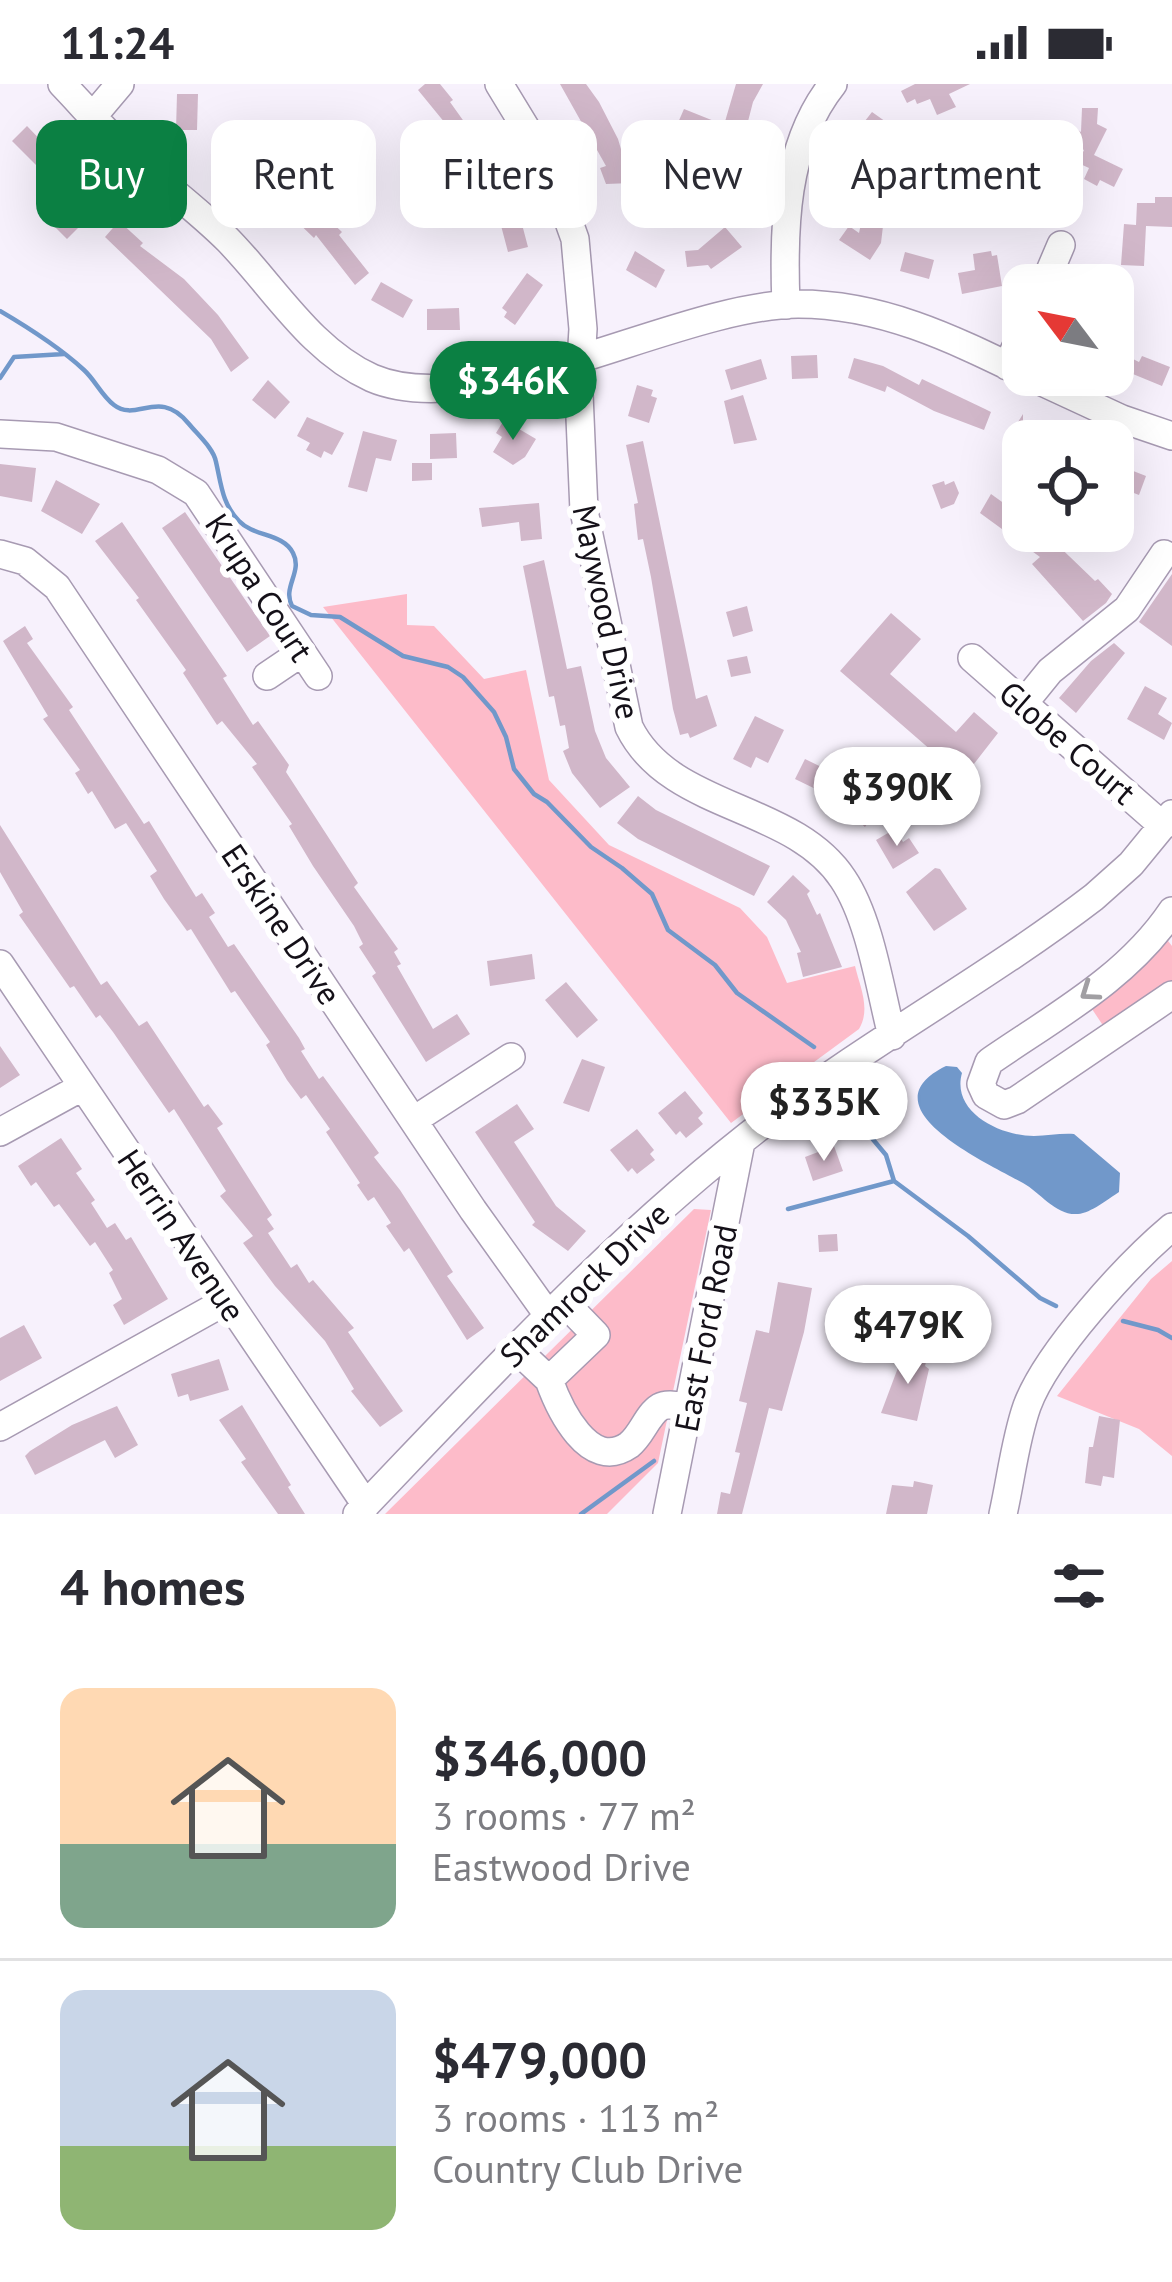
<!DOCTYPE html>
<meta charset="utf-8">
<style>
body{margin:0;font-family:"PT Sans",sans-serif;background:#f7f7f7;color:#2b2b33;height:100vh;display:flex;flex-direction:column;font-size:45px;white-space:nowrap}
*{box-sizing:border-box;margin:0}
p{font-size:39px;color:#7c7c81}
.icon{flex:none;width:66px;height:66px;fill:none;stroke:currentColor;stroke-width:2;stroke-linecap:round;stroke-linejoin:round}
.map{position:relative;height:1430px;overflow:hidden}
.sheet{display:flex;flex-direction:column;background:#fff;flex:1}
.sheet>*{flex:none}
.top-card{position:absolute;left:36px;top:36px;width:1101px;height:108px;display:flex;gap:24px}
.needle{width:78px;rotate:302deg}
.fabs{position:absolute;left:1002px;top:180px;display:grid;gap:24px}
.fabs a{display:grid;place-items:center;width:132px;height:132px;border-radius:24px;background:#fff;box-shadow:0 12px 48px #0002;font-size:60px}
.price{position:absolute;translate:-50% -102px;padding:0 27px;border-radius:42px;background:#fff;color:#222;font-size:39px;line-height:78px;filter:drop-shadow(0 3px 6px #0008)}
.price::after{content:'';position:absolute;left:50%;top:72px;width:36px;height:27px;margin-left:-18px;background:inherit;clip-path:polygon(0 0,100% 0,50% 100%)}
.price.on{background:#0b8043;color:#fff}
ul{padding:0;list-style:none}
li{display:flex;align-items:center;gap:36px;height:300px;padding:0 60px}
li+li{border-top:3px solid #e1e1e2}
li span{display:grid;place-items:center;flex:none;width:336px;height:240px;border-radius:24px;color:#555}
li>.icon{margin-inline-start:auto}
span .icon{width:144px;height:144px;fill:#fffc;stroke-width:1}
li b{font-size:51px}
h2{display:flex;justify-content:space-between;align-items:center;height:144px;padding:0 60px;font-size:51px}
.pill{padding:0 42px;border-radius:24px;background:#fff;box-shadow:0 12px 48px #0002;font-size:42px;line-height:108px}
.pill.on{background:#0b8043;color:#fff}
.status{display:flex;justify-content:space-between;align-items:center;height:84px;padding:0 60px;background:#fff;direction:ltr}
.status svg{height:33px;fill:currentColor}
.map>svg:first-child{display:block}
</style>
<div class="status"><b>11:24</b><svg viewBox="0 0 49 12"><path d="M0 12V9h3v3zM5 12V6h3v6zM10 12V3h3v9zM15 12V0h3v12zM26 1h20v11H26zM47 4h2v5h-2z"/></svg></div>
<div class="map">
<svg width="1172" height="1430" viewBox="0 0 1172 1430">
<rect width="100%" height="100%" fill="#f7f1fc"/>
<path fill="#fdbbc9" d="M407 510V541L434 542 484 595 526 586 549 696 609 761 740 824 767 853 787 899 855 882C860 903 871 925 859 945L731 1039 323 523Z
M1165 853 1172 862V900L1104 943 1090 922Z
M694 1125 711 1126 658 1379 607 1430H385Z
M1172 1177V1372L1139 1345 1057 1312 1151 1195Z"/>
<path fill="#7198ca" d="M946 982 957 983 962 989C951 1028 1000 1052 1034 1052 1048 1052 1060 1049 1074 1050L1120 1089 1119 1108C1108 1115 1091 1129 1078 1130 1056 1132 1041 1109 1023 1099 988 1079 862 1023 946 982Z"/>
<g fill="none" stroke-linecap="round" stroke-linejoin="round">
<path stroke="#7198ca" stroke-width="4.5" d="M0 227C29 244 59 263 84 286 95 296 102 312 114 321 137 339 159 303 189 340 198 351 214 365 216 378 221 399 222 420 239 437 254 453 283 449 293 469 303 488 282 503 292 522L311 531 340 533 403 572 448 583 463 593 494 628 506 653 514 685 534 710 547 718 591 763 622 784 652 810 668 846 715 881 737 909 814 963
M0 294 14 273 64 270
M840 1016 886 1071 894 1097 968 1152 1040 1214 1056 1222
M788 1125 894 1097
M1123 1237 1158 1246 1172 1254
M581 1430 654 1377"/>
</g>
<path fill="#d1b7c9" d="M425 0H440L453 16 450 18 470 46 473 44 506 89 509 106 489 115 469 69 463 73 441 42 445 39 418 6Z
M560 0H586L599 18 618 55 631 99 606 100 600 84 606 82Z
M736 0H763L753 18 738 76 748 77 741 115 719 111 723 88 678 80 685 44 677 41 684 25 724 41Z
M915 0H970L949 10 956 23 937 31 930 15 917 20 915 15 907 19 901 7Z
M177 10H198L197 46H176Z
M1082 24H1098L1097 40 1107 45 1094 71 1123 85 1114 103 1100 96 1097 102 1084 95 1089 84 1078 79 1084 66 1068 58 1075 44 1081 48Z
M872 28 889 40 870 64 854 51Z
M27 42 51 67 36 81 12 57Z
M226 59 257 84 243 101 212 76Z
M844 71 864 76 856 111 837 106Z
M1018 84 1034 96 1012 125 996 113Z
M277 87 342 148 339 151 369 189 355 201 316 151 314 154 261 103Z
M76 95 99 123 67 155 54 142 59 138 46 125Z
M1155 113H1172V143L1146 142 1144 182 1121 181 1124 140 1136 141 1137 119H1155Z
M696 120 718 121 717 138 695 136Z
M865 121 885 125 881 159 870 176 839 156 849 142 859 149Z
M519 129 528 163 508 168 499 134Z
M119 137 143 159 140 162 184 195 218 231 249 274 231 288 211 255 105 153Z
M725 143 742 163 711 185 708 181 687 183 685 167 698 166Z
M635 167 665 186 656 204 626 186Z
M991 167 992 172 997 171 1002 202 962 210 958 189 975 186 973 170Z
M905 168 934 176 929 195 900 187Z
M527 189 543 201 515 241 504 233 507 228 502 224Z
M381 198 413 216 403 234 371 216Z
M459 224 460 246H427V225Z
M817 271 818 294 792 295 791 272Z
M1142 272 1170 283 1162 302 1128 288 1133 275 1139 278Z
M854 274 883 282 919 301 922 295 985 325 991 328 984 346 934 327 887 302 885 308 848 294Z
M761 275 767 295 731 306 725 286Z
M268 296 290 318 275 335 252 316Z
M637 301 653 306 651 312 657 314 649 339 628 332Z
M743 311 757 356 734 360 724 317Z
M1023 330V338L1032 342 1031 345 1056 357H1023V379L1004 370 1011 355 1008 354Z
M307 333 344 349 332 371 324 367 321 374 306 366 310 359 297 352Z
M504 336 536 355 525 373 513 381 493 368 502 353 496 349Z
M363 347 397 356 391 377 376 374 367 408 348 403Z
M456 349 457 374 430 375V350Z
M643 357 696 615 707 611 717 642 690 654 688 649 680 651 673 625 651 493 643 455 638 456 634 420 638 419 626 361Z
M412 379H432V396L412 397Z
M1113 379 1146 392 1139 411 1113 401Z
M0 380 36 384 32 418 0 412Z
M56 396 100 420 82 450 41 427Z
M944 397 945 401 954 397 959 409 954 420 941 425 932 401Z
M991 410 1023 433V447H1043L1095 497 1098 495 1112 510 1106 519 1083 537 1032 480 1040 473 980 429Z
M539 419 542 455 521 457 519 438 482 443 479 424Z
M185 428 270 552 247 568 162 444Z
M122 438 227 592 223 594 253 641 258 637 289 681 286 688 358 799 354 803 398 865 394 868 401 880 397 882 433 945 457 930 470 950 426 978 372 892 376 889 359 863 363 860 354 842 313 782 289 742 292 740 252 683 257 680 222 637 217 641 183 589 186 586 136 516 139 514 95 457Z
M544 476 567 585 581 582 595 647 606 674 630 703 600 724 572 689 563 667 569 664 565 641 560 642 554 612 549 613 523 482Z
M1172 490V562L1139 538Z
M747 522 753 547 733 553 726 528Z
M891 529 921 555 890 590 956 648 974 628 998 649 963 694 840 587Z
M25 542 33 555 27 559 73 623 69 626 144 740 149 737 196 813 202 809 215 829 209 833 228 863 234 860 299 954 305 965 301 967 319 995 323 992 379 1069 374 1073 400 1106 453 1188 447 1192 484 1244 467 1256 409 1164 404 1168 386 1142 391 1139 374 1113 368 1117 357 1101 360 1099 326 1048 330 1045 306 1011 301 1015 287 996 266 961 270 958 235 907 231 909 191 845 187 847 164 815 150 792 157 787 126 739 115 745 92 707 88 710 75 689 80 686 43 635 48 632 3 557Z
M1114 559 1125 569 1076 629 1059 614 1091 577Z
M747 572 751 589 731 593 727 576Z
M1145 602 1167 614 1158 630 1172 639 1164 656 1127 635Z
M755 632 784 646 768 679 756 673 751 684 733 675Z
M805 675 848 696 879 723 865 743 832 713 795 695Z
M638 712 656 726 770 782 754 812 638 755 617 739Z
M0 741 101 901 107 897 139 942 147 937 204 1023 208 1020 223 1040 217 1044 272 1131 267 1135 274 1145 268 1149 291 1184 297 1180 309 1199 313 1196 354 1244 348 1248 403 1327 380 1343 351 1307 354 1305 325 1257 275 1202 243 1159 253 1152 220 1112 226 1107 174 1025 169 1029 113 948 100 931 96 934 74 902 70 904 19 831 23 828 0 788Z
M895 745 903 758 909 754 919 769 893 785 876 756Z
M935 784 940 785 967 825 934 847 906 808Z
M793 791 810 807 807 810 817 831 820 829 842 883 803 893 797 869 801 868 786 836 767 818Z
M532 870 535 895 490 902 487 877Z
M566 898 598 936 577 954 545 916Z
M0 962 20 991 0 1004Z
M582 975 605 983 589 1028 563 1019Z
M685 1007 703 1029 698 1034 703 1040 686 1054 680 1047 676 1051 658 1029Z
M517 1020 534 1045 514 1058 556 1122 586 1147 568 1167 532 1141 535 1138 475 1048Z
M637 1045 654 1066 650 1070 655 1076 637 1090 632 1084 628 1088 610 1066Z
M61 1054 82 1085 76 1089 95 1116 91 1119 107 1144 115 1139 126 1156 131 1153 168 1215 124 1241 113 1221 122 1215 109 1189 113 1186 95 1158 90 1162 59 1120 54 1123 36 1098 31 1102 18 1082Z
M834 1062 843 1087 813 1097 805 1073Z
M837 1150 838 1167 819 1168 818 1151Z
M778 1198 812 1204 804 1248 782 1327 769 1324 742 1430H717L721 1408 730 1410 740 1369 735 1368 747 1319 739 1317 756 1246 769 1249Z
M24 1241 42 1274 0 1297V1254Z
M905 1265 928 1270 925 1282 929 1285 917 1337 881 1329Z
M219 1275 229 1306 190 1317 188 1310 178 1313 171 1290Z
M242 1321 291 1401 288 1403 305 1430H278L241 1378 246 1375 219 1336Z
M117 1322 138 1361 115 1374 105 1356 35 1391 25 1372 30 1367 72 1341Z
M1099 1332 1120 1336 1114 1394 1103 1392 1101 1402 1085 1399 1089 1363H1093Z
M914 1397 933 1401 927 1430H886L892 1401 913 1403Z"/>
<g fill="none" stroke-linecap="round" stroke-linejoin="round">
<defs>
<path id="minor" d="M62 0C83 22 103 45 125 66 158 97 196 124 228 156 274 203 310 266 372 294 479 340 678 221 798 220 881 220 951 254 1023 289
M499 0 549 82 575 155 583 245 579 310 584 427 629 643C670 727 793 719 843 795 870 835 880 905 892 952
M93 32 120 0
M1044 201 1061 161
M786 221C783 147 784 61 833 0
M1007 282 1023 248
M1027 291 1122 335 1172 352
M0 350 56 353 158 386 196 409 318 592
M0 470 25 477 57 503 473 1126 548 1231
M972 574 1163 742
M267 592 301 569
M1024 619 1050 587 1127 525 1164 470
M1172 827C1127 894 1054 933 989 978L981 1000 986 1011 1004 1021 1017 1016 1172 911
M0 880 366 1421
M414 1036 511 973
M0 1048 82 1003
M516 1265 549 1296 596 1251 563 1217
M549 1296C559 1324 589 1389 629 1361 642 1351 647 1331 660 1323 667 1319 679 1322 688 1323
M0 1343 226 1217
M357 1430C489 1292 618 1150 771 1034 875 955 991 892 1094 813L1131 780 1172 730
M667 1430 741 1058
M1003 1430C1011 1395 1015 1356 1027 1322 1047 1268 1128 1180 1172 1143"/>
</defs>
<use href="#minor" stroke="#a79ab2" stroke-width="30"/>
<use href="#minor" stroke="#fff" stroke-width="27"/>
</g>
<defs><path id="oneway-chevron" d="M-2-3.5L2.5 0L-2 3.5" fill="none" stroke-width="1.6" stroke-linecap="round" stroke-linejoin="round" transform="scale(3)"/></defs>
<use stroke="#a19fa3" href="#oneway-chevron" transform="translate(1089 908) rotate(145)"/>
<g text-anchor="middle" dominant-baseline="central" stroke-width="12" stroke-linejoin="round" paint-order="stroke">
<g font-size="33" fill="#141018" stroke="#fff">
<text transform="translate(260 503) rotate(57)">Krupa Court</text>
<text transform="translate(607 528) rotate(78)">Maywood Drive</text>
<text transform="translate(1068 658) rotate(41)">Globe Court</text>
<text transform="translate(282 840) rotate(56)">Erskine Drive</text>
<text transform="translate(182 1151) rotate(56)">Herrin Avenue</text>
<text transform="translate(584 1200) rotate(-44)">Shamrock Drive</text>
<text transform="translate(705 1244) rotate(-79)">East Ford Road</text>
</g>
</g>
</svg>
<div class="fabs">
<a><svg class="needle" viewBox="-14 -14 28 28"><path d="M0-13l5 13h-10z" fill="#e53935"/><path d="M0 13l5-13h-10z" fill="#7c7c81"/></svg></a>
<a><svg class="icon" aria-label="locate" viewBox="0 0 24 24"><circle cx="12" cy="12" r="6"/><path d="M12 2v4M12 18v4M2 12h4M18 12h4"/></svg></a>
</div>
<b class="price on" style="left:513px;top:359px">$346K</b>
<b class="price" style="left:897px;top:765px">$390K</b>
<b class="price" style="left:824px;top:1080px">$335K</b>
<b class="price" style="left:908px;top:1303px">$479K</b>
<div class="top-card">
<a class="pill on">Buy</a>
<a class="pill">Rent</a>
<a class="pill">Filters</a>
<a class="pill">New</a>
<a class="pill">Apartment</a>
</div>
</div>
<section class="sheet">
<h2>4 homes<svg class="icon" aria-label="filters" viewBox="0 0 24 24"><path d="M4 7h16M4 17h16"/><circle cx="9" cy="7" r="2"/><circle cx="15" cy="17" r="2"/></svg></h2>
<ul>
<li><span style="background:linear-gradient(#ffd9b3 65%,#7fa58c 0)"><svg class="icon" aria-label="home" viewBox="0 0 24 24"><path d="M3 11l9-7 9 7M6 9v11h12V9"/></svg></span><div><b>$346,000</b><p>3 rooms · 77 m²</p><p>Eastwood Drive</p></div></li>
<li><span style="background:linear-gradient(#c9d6e8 65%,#8fb573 0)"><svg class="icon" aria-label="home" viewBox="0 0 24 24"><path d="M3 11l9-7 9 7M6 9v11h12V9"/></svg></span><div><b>$479,000</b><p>3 rooms · 113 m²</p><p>Country Club Drive</p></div></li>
</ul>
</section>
